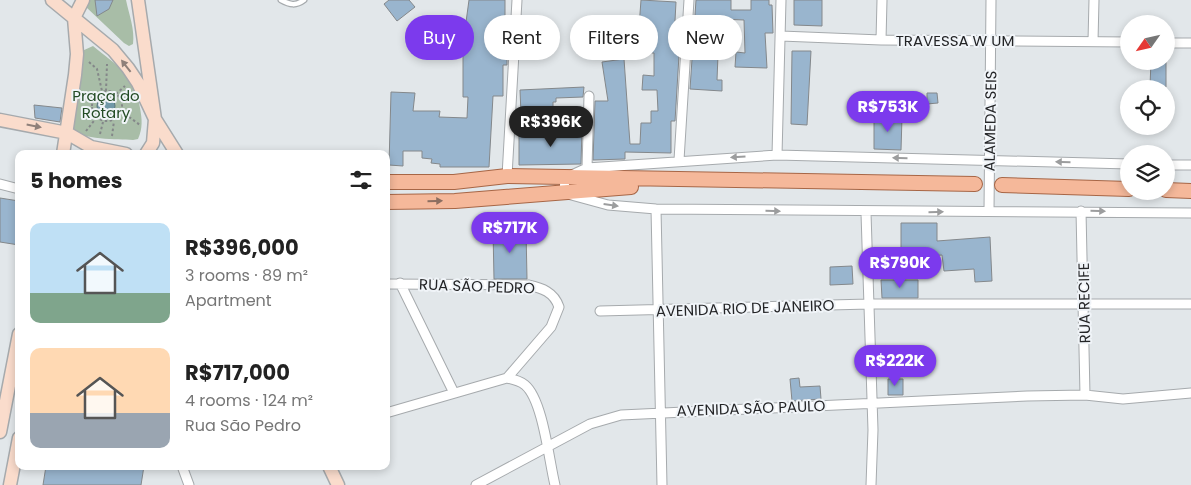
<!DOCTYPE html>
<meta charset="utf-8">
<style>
body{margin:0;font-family:Poppins,sans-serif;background:#f2f2f2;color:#222;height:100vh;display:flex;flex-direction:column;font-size:19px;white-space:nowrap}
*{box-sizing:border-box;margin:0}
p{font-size:16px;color:#767676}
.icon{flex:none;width:28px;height:28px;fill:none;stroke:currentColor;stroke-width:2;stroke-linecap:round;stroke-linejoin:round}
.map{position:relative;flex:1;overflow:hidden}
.panel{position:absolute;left:15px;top:150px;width:375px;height:320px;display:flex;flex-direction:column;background:#fff;border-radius:10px;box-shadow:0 2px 8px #0003}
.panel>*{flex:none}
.hud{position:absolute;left:405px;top:15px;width:475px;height:45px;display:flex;gap:10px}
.needle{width:32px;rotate:236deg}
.fabs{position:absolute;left:1120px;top:15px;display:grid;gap:10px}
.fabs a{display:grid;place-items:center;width:55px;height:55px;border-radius:50%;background:#fff;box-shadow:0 2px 8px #0003;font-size:25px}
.price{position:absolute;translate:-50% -42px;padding:0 11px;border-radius:18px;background:#7c3aed;color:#fff;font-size:16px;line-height:32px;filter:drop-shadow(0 1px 2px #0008)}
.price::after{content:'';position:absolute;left:50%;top:30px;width:15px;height:11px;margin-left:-8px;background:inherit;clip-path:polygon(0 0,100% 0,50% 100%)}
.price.current{background:#222;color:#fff}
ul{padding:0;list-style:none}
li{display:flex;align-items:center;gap:15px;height:125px;padding:0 15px}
li span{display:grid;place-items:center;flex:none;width:140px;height:100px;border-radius:10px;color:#555}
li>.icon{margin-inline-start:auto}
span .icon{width:60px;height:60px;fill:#fffc;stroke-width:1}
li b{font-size:21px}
h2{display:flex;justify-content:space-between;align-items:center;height:60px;padding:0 15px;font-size:21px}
.pill{padding:0 18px;border-radius:22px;background:#fff;box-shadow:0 2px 8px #0003;font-size:18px;line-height:45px}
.pill.current{background:#7c3aed;color:#fff}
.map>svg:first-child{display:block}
</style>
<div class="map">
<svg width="1191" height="485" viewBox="0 0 1191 485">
<rect width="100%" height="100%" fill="#e2e7ea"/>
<path fill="#a8bda7" d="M90 0H126C129 15 135 29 133 44L129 46 124 43 86 7Z
M93 46C118 67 135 74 140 108 142 119 143 128 138 139L133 140C118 139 81 140 71 129L82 51Z"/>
<path fill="#7198a7" stroke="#5a7681" d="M97 106a9 9 0 1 1 18 0a9 9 0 1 1-18 0Z"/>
<path fill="#99b5ce" stroke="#84888b" d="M95 0H113L109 9 97 16Z
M389 0H409L415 7 397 21 384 4Z
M469 0H505V55H507V65H503V96H493L489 167H440V164L431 163 432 159 422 158V151H403V166L389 165 391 92 415 93 413 111H440L439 117 467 118 468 97H463V44Z
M641 0 676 2 674 39H680L675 121H671V153L625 152V159L593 160 595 101H608L602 62 624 59 630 144H640L641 123H651V111H658L657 90H642L643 75 654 76V53H646L647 36 624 35V26L639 27Z
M696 0H731V10H751V0H769V5H772L773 33H765L767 68 735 67 736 52 745 53 744 20 720 19 719 43H723L722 55H718L717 80H722V91L690 89Z
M794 0H822V26L794 25Z
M792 51H811L807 125 791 124Z
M1151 61H1166V87L1150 86Z
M584 87 583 97 556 98V102H553V112L521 114 520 90Z
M927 93H937L938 103 927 104Z
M34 105 62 108 60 122 35 118Z
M874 117H902L901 150 874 149Z
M558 128H582L581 164 519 165V133H558Z
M0 198 19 201V245L0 242Z
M901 223H937V241L990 237 992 281 975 282 974 269 944 271 942 255 901 258Z
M493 230H526L527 279H494Z
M852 266 853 284 830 285V267Z
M881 280H918V298H882Z
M881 358H894V376H881Z
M799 378 800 387 820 386 821 399 792 401 790 379Z
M888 379H903V395H888Z
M46 466H144L141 485H43Z"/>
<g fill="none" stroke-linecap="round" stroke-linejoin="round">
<defs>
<path id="lane" d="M281 0C290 5 296 6 304 0"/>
<path id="street" d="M781 36 881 40 1129 42
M881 40 882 0
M1093 41 1094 0
M1166 43H1191
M777 155 781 0
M679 160 689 0
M1129 164 777 155 587 168 565 178 564 193 608 205 656 209 1191 213
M1166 165H1191
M587 168 589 96
M507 176 517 0
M0 184 19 189
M656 209 662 485
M989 211 991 0
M1081 211 1085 395
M866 213 873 430 871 485
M400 283 454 393
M386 284 528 285C542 288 554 292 559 307L551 327 507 378
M600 311 869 304H1191
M386 413 507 378C512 379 520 381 525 385 543 400 549 461 555 485
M182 466 189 485
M476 485 590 424 621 415 1027 396 1085 395 1123 399 1191 393"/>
<path id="secondary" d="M52 0 113 50 128 68 138 83 155 119 177 154
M138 0 155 119 153 143 146 154
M0 120 67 133 91 147 126 154
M63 154 75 75 77 54 74 18 83 0
M0 432 19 334
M329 466 338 485
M10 485 19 438"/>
<path id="primary" d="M386 182H454L507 176 975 184
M1002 185 1129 189
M1166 190 1191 191
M386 202 455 201 631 187"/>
</defs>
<use href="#lane" stroke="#a6aaad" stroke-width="7"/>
<use href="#street" stroke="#a6aaad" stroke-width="11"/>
<use href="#secondary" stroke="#a6aaad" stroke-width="15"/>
<use href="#primary" stroke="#a76646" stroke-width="16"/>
<path stroke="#848789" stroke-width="2" stroke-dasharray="2.5 2.5" stroke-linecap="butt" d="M89 62 97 69 102 91
M92 106a15 15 0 1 1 30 0a15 15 0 1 1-30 0Z
M106 91 107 64
M84 94 93 100
M116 94 125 86
M122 101 131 97
M83 107 92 112
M121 111 140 125
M86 131 97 117
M100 134 103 122
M112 136 114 121"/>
<use href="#lane" stroke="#fff" stroke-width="4.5"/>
<use href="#street" stroke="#fff" stroke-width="9"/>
<use href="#secondary" stroke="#fadccc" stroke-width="12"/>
<use href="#primary" stroke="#f5b89a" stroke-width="14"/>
</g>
<defs><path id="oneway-solid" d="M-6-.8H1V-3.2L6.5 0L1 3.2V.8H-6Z" transform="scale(1.25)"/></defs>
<g fill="#8f807a">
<use href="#oneway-solid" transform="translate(126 66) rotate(-128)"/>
<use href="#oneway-solid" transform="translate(34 126) rotate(11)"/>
</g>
<g fill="#9c9d9e">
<use href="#oneway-solid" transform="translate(738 157) rotate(177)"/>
<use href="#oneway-solid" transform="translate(900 158) rotate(-179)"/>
<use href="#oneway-solid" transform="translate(1063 162) rotate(-179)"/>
<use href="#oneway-solid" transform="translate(611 205) rotate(8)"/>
<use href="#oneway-solid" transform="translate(773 211) rotate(1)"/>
<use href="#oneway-solid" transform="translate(1098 211) rotate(1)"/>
<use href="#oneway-solid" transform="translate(936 212) rotate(-1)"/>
</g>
<use fill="#8c6e60" href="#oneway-solid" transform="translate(435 201) rotate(-1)"/>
<g text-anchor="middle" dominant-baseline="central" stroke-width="4" stroke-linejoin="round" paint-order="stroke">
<g font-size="15" fill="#242527" stroke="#f0f4f8">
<text x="955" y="40">TRAVESSA W UM</text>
<text transform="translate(990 121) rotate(-89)">ALAMEDA SEIS</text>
<text transform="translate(477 286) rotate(2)">RUA SÃO PEDRO</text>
<text transform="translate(1084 303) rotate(-91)">RUA RECIFE</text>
<text transform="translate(745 308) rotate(-2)">AVENIDA RIO DE JANEIRO</text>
<text transform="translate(751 408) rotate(-2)">AVENIDA SÃO PAULO</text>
</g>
<g font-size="15" fill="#234b25" stroke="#f0f4f8">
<text x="106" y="95">Praça do<tspan x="106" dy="17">Rotary</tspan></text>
</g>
</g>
</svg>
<div class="fabs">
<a><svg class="needle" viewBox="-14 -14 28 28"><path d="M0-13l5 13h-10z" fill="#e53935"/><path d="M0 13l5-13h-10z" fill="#767676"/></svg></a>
<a><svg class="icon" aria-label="locate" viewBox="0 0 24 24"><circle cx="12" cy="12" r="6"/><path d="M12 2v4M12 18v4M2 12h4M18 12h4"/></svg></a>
<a><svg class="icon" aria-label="layers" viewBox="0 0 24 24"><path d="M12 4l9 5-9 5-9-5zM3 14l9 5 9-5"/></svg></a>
</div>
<b class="price" style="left:888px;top:133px">R$753K</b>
<b class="price current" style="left:551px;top:148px">R$396K</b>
<b class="price" style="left:510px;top:254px">R$717K</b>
<b class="price" style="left:900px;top:289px">R$790K</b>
<b class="price" style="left:895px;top:387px">R$222K</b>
<div class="hud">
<a class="pill current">Buy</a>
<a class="pill">Rent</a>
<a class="pill">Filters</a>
<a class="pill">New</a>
</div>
<section class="panel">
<h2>5 homes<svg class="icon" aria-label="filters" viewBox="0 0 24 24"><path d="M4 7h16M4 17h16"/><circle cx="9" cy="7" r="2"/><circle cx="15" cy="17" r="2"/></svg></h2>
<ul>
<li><span style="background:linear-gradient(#bfe0f5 70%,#7fa58c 0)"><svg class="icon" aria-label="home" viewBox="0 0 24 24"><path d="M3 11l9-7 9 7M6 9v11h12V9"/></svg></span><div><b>R$396,000</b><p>3 rooms · 89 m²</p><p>Apartment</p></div></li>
<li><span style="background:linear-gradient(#ffd9b3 65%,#9aa5b1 0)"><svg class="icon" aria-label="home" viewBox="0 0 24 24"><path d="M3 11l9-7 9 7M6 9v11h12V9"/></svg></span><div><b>R$717,000</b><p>4 rooms · 124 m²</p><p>Rua São Pedro</p></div></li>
</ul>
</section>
</div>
